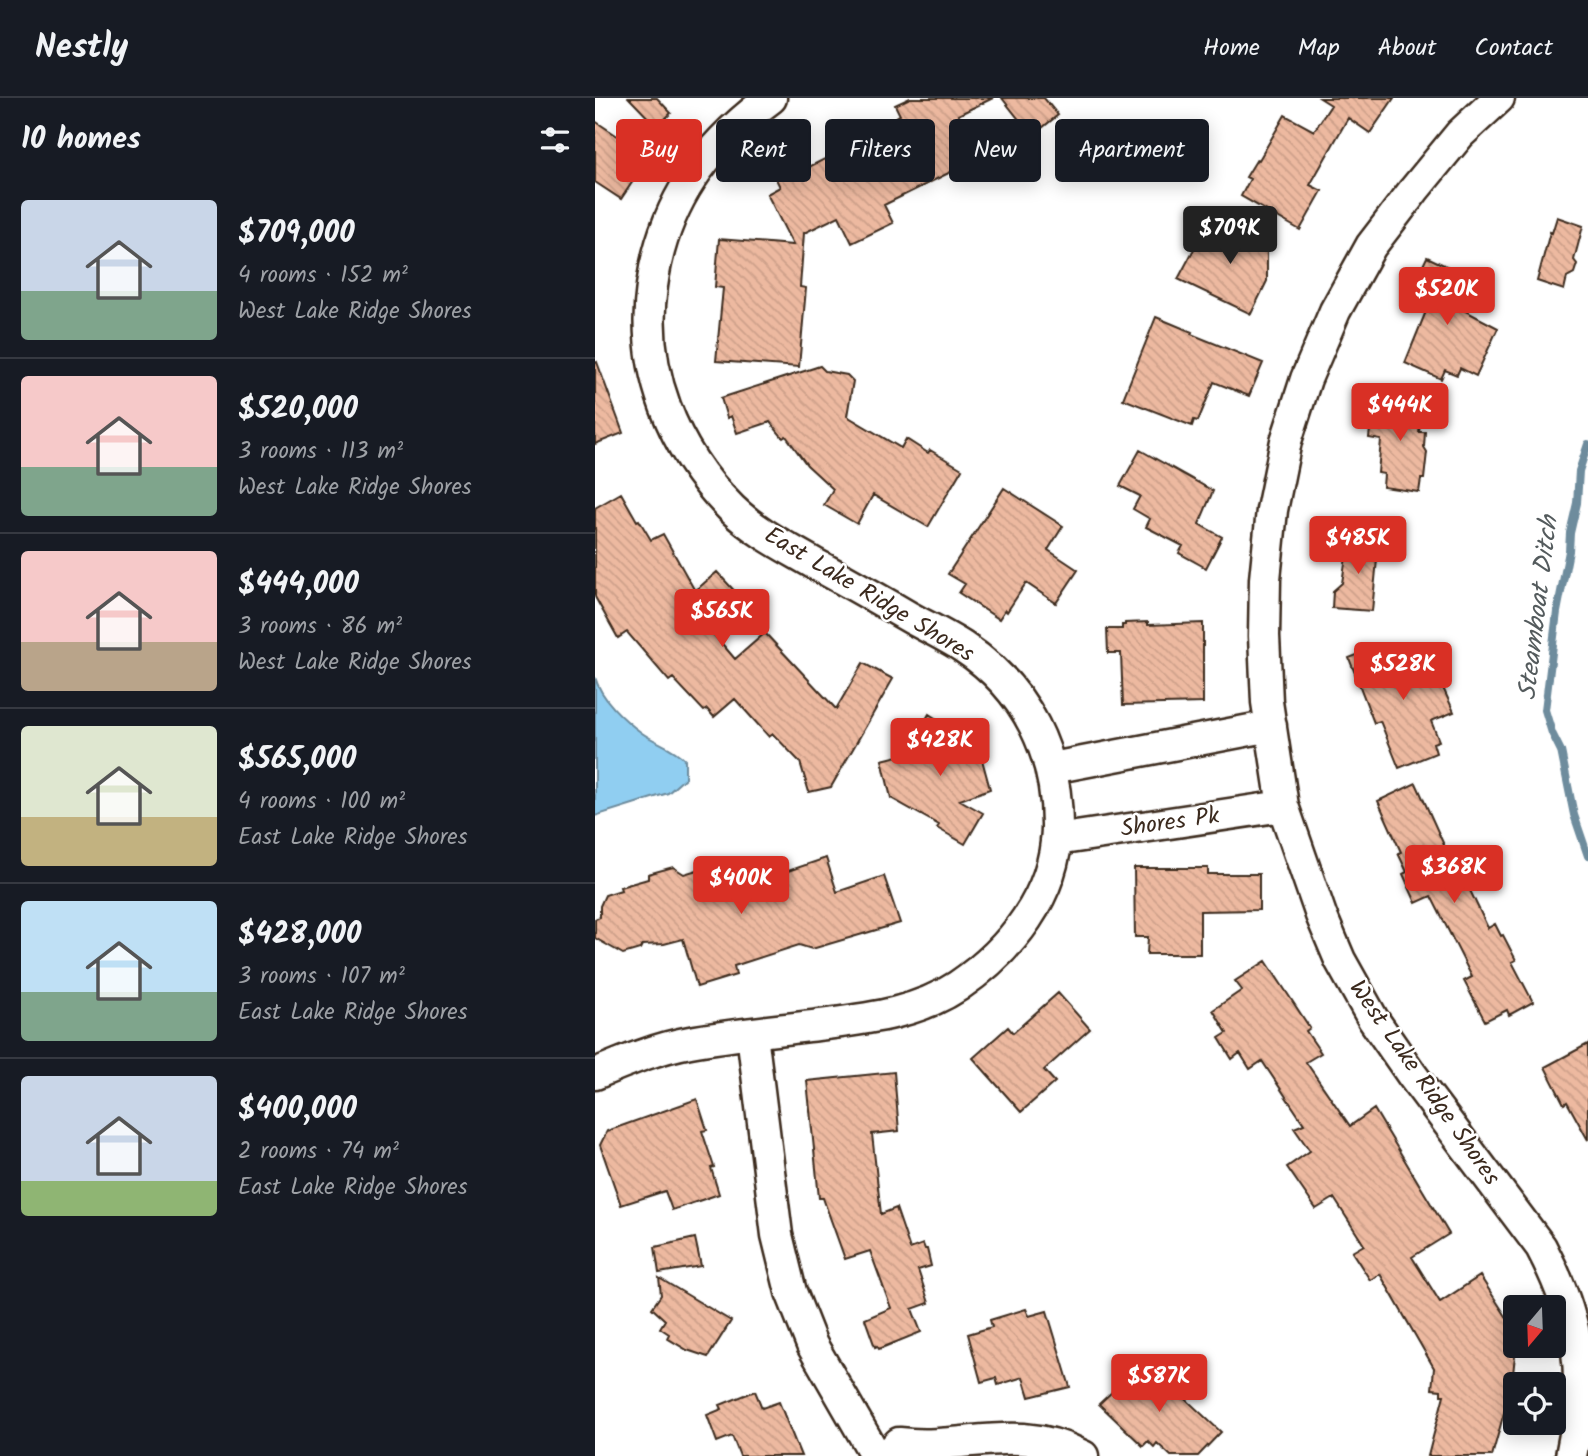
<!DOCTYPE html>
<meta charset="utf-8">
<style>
body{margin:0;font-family:Kalam,sans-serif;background:#20242c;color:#f1f3f6;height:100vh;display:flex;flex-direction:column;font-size:26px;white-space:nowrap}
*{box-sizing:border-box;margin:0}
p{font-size:23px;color:#9ea1a6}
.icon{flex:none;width:38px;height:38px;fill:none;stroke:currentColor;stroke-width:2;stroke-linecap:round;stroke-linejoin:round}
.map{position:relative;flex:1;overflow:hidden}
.details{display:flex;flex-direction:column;background:#171b24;width:595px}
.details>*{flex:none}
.top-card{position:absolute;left:21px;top:21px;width:665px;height:63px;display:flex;gap:14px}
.needle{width:46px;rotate:199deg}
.controls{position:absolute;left:908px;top:1197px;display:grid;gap:14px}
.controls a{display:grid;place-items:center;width:63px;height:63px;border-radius:7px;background:#171b24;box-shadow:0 4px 18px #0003;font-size:35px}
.price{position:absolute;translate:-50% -60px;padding:0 16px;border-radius:7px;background:#d93025;color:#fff;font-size:23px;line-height:46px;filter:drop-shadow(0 2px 4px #0008)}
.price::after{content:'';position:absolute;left:50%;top:42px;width:21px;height:16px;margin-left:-10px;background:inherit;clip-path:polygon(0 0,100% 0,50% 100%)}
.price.selected{background:#222;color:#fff}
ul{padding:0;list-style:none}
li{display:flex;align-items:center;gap:21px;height:175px;padding:0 21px}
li+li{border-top:2px solid #363941}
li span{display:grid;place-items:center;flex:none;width:196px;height:140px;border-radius:7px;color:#555}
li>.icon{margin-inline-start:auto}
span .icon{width:84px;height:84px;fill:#fffc;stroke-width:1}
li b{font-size:30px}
h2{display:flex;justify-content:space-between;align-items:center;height:84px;padding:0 21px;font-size:30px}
.chip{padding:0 24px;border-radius:7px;background:#171b24;box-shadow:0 4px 18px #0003;font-size:24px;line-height:63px}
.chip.selected{background:#d93025;color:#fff}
header{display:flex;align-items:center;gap:42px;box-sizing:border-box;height:98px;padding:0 35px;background:#171b24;border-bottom:2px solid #363941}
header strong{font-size:33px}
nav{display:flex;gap:38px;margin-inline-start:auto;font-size:24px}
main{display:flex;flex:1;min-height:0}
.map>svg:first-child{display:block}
</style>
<header>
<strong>Nestly</strong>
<nav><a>Home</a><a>Map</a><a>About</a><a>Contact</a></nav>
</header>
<main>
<section class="details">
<h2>10 homes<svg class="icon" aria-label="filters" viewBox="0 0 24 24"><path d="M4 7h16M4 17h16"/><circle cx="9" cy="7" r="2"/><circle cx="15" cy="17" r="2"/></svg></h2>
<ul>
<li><span style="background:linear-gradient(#c9d6e8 65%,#7fa58c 0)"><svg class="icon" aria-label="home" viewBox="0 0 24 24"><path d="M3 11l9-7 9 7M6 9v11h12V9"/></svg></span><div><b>$709,000</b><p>4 rooms · 152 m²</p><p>West Lake Ridge Shores</p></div></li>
<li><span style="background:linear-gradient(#f6c9c9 65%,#7fa58c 0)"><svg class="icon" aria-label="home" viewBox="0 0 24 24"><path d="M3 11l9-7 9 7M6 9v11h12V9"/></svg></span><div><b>$520,000</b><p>3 rooms · 113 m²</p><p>West Lake Ridge Shores</p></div></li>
<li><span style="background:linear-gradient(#f6c9c9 65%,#b9a48a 0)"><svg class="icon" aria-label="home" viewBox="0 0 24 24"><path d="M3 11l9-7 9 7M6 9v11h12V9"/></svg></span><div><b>$444,000</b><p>3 rooms · 86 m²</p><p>West Lake Ridge Shores</p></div></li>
<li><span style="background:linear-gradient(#dfe7d0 65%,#c2b280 0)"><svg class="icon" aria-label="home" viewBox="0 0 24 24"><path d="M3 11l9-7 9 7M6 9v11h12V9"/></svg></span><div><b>$565,000</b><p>4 rooms · 100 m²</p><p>East Lake Ridge Shores</p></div></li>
<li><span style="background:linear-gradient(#bfe0f5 65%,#7fa58c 0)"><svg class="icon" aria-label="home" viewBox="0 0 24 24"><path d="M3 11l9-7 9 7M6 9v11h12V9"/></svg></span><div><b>$428,000</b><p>3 rooms · 107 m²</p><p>East Lake Ridge Shores</p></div></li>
<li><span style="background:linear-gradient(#c9d6e8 75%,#8fb573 0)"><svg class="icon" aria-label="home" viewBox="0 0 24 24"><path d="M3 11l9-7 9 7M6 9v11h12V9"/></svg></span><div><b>$400,000</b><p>2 rooms · 74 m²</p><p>East Lake Ridge Shores</p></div></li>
</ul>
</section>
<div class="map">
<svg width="993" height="1358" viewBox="0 0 993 1358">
<defs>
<pattern id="building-back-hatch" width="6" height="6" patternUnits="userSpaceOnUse" patternTransform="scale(1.75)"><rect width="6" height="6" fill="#edb9a0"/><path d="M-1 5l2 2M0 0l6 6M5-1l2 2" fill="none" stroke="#cc9f89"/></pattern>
</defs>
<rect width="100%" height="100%" fill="#fff"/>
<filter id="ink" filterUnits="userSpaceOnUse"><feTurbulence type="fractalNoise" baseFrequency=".0143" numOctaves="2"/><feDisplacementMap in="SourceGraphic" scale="14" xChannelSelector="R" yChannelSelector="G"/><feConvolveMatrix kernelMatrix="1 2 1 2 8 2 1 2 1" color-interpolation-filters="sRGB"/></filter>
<g filter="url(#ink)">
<path fill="#90cef1" stroke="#6e8c9d" stroke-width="2" d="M0 579C6 601 29 622 47 635 61 645 78 649 90 662V680L73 695 0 718Z"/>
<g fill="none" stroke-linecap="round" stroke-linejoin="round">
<path stroke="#6e8c9d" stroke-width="8" d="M993 346 984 373 982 405 975 435 974 453 962 514 950 612 957 635 966 653 979 717 993 758"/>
</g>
<path fill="url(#building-back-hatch)" stroke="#3b2a1e" stroke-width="2" d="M34 0H62L76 15 62 29Z
M315 0H398L363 17 384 60 289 107 298 125 257 145 244 118 209 135 205 189 211 190 204 269 121 263 128 190 120 189 124 141 198 147 172 96 185 89 181 81 212 65 214 69 290 31 288 26 305 17 300 7Z
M407 0H449L463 17 437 38Z
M725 0H799L775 35 753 20 715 87 727 93 705 132 646 98 655 81 651 79 662 61 664 62 690 17 719 33 736 7Z
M0 23 54 59 26 101 0 84Z
M639 113 672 152V183L656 216 583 181 607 136 624 144Z
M962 119 988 128 979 162 982 166 979 175 972 179 969 192 942 183 955 134 957 135Z
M832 159 866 175 857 192 861 193 856 203 862 206 861 208 903 230 881 278 865 270 862 277 850 272 846 281 810 265 834 206 814 197Z
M561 219 597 234 596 236 668 265 654 298 619 284 603 323 599 322 597 328 528 301Z
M2 264 28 335 0 346V265Z
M225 268 230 273 252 277 258 283 252 318 306 350 311 341 333 355 335 352 367 371 333 429 278 397 262 426 229 407 238 391 212 367 191 338 188 340 175 324 142 335 136 318 132 320 126 300Z
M788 300 828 305 824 334H830L829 349 832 354 829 381H826L824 394 788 389 789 376 783 375 786 342 774 340 778 303 787 304Z
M545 352 618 393 604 426 627 439 611 470 584 455 588 448 551 429 555 421 538 411 545 398 525 388Z
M409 390 468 428 453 452 483 472 461 505 431 485 412 514 410 512 404 521 364 495 370 486 353 476Z
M26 395 42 423 44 422 56 442 68 436 100 493 122 474 145 499 112 528 140 561 170 535 241 611 268 565 298 581 236 689 214 694 205 664 178 636 174 639 140 601 119 619 112 611 109 613 78 580 74 583 32 534 23 540 0 499V410Z
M754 439 784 441 777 513 737 510 738 493 747 485Z
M553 524V527L608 525V605L528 607 526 555H513L512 531H527V527H530V525Z
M787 547 793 564 807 559 809 564 826 557 832 572 839 570 859 614 836 623 844 643 838 645 841 655 804 670 785 623 779 625 754 560Z
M334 616 383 647 395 691 365 702 388 715 370 746 342 730 344 727 296 700 287 662 311 656Z
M821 685 853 756 861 763 893 830 900 826 906 838 908 837 921 862 917 864 938 904 914 917 912 912 890 923 869 883 877 879 836 798 821 805 808 776 812 774 803 755 806 754 783 703Z
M231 760 242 794 289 778 305 825 217 851 204 847 139 868 141 877 102 889 88 841 69 846 47 847 45 851 28 856 0 840V821L5 819V808L10 797 26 792 25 789 53 781V776L78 769 89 776 102 772 110 774 118 801 180 782 178 778Z
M539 770H613V776H664V812L605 813V856H552L553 839H540Z
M671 863 715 930 711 933 726 955 711 964 755 1028 779 1011 854 1136 817 1159 845 1204 885 1178 918 1229 921 1248 915 1304H912L897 1358H833L849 1297H846V1292L837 1291 839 1270 785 1176 775 1182 757 1154 769 1147 739 1100 721 1111 692 1069 715 1053 699 1030 709 1026 667 963 655 971 645 955 637 961 624 940 632 935 618 912 647 892 640 883Z
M463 895 495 931 449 972 460 984 426 1014 378 960 413 929 418 935Z
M993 946V1042L972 1004 969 1006 950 969Z
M299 974 304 1033 277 1036 286 1116 301 1110 315 1151 328 1146 330 1151H332L336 1168 323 1172 334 1205 317 1211 326 1234 284 1251 282 1248 280 1249 270 1221 296 1210 275 1153 250 1161 228 1100H224L212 983Z
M102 1001 112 1032 107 1033 119 1069 116 1070 124 1096 77 1112 70 1093 26 1107 5 1047 12 1033Z
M100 1140 106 1168 64 1175 60 1149Z
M64 1180 136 1223 113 1259 92 1252 72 1240 74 1236 65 1230 70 1222 57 1210 66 1197Z
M431 1211 434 1218 452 1213 475 1289 434 1299 428 1279 403 1287 401 1280 386 1284 373 1236 397 1229 395 1222Z
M550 1263 626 1334 603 1358H576L562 1345 559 1349 553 1343 548 1348 504 1306Z
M160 1293 167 1310 184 1304 206 1358H145L137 1338 122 1344 112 1317 127 1311 125 1307Z"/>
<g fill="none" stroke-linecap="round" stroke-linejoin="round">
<defs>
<path id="minor" d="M904 0 865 36 819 92 776 148 740 213 711 281 691 343 677 412 670 481 669 538 672 604 688 708 726 817 745 862 778 921 817 977 946 1149C984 1221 993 1278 976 1358
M457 670 676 628
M461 742 688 708
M157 936 182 1137 196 1194 217 1247 281 1358
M0 976C31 963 62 950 95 944 140 936 186 932 232 926 278 920 324 914 363 888 416 852 460 797 462 731 463 656 432 591 368 549 351 538 332 529 314 519 283 501 252 483 220 466 191 449 161 434 137 411 78 352 45 272 57 188 68 106 110 48 176 0
M292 1358 304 1345C371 1353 420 1323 488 1358"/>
</defs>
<use href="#minor" stroke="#3b2a1e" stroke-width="35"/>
<use href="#minor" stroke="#fff" stroke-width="30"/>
</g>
</g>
<g text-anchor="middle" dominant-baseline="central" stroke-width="5" stroke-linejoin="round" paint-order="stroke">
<g font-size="24" fill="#3b2a1e" stroke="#fff">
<text transform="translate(274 497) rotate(31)">East Lake Ridge Shores</text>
<text transform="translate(575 725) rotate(-8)">Shores Pk</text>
<text transform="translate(829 985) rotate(55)">West Lake Ridge Shores</text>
</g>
<g font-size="26" font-style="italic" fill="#545b5d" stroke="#fff">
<text transform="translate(944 510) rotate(-83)">Steamboat Ditch</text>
</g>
</g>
</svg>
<div class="controls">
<a><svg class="needle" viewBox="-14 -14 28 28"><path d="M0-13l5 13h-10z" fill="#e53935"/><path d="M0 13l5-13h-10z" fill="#9ea1a6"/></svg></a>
<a><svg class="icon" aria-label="locate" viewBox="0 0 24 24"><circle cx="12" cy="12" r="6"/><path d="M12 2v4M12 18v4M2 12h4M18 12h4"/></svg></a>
</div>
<b class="price selected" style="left:635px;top:168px">$709K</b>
<b class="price" style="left:852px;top:229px">$520K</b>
<b class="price" style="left:805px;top:345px">$444K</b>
<b class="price" style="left:763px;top:478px">$485K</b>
<b class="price" style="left:127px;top:551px">$565K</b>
<b class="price" style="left:808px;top:604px">$528K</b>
<b class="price" style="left:345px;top:680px">$428K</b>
<b class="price" style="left:859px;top:807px">$368K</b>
<b class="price" style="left:146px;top:818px">$400K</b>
<b class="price" style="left:564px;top:1316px">$587K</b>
<div class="top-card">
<a class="chip selected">Buy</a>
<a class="chip">Rent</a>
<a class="chip">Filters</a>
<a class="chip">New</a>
<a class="chip">Apartment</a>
</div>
</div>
</main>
